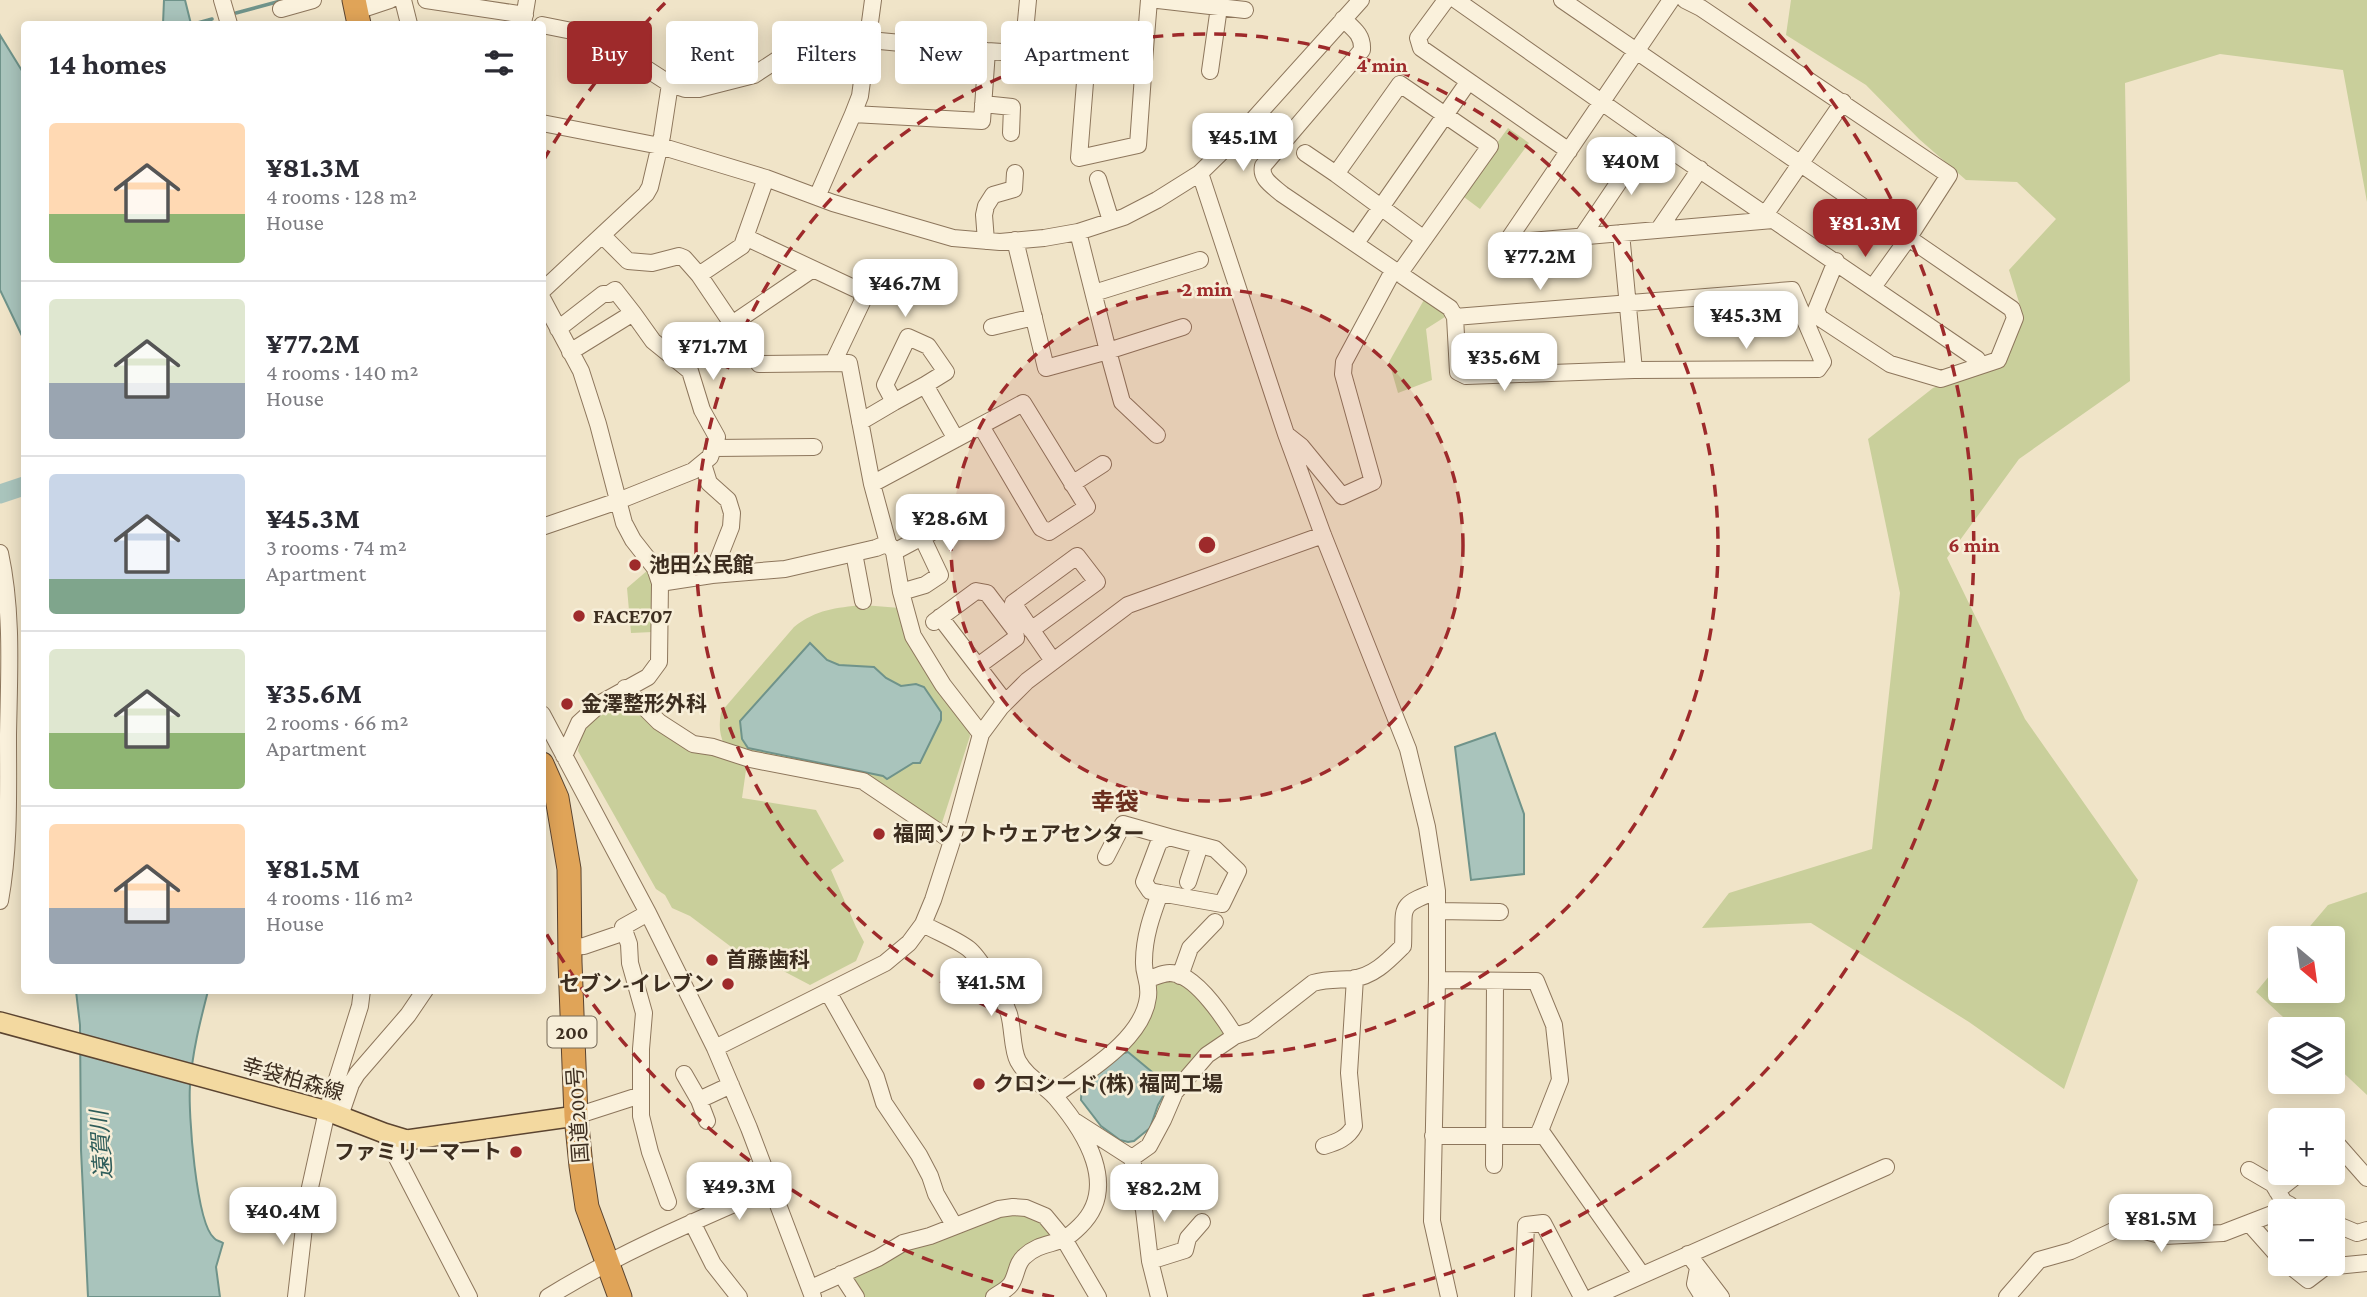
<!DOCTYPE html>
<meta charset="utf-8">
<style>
body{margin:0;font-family:"Crimson Pro","Noto Sans JP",serif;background:#f2f2f3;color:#2b2b33;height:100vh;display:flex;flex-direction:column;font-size:26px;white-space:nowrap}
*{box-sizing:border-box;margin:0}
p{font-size:23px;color:#7c7c81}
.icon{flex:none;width:38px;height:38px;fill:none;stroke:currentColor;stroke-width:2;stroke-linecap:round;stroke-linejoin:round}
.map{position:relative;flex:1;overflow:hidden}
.drawer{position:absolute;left:21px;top:21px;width:525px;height:973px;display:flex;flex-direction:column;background:#fff;border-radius:7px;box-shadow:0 4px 18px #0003}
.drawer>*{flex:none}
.banner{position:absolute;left:567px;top:21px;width:665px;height:63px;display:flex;gap:14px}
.needle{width:46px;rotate:151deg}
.buttons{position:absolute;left:2268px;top:926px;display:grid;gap:14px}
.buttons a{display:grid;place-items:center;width:77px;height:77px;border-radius:7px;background:#fff;box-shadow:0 4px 18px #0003;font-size:35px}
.price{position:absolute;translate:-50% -60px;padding:0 16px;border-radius:14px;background:#fff;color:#222;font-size:23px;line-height:46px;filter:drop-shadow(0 2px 4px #0008)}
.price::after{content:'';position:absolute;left:50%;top:42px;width:21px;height:16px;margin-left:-10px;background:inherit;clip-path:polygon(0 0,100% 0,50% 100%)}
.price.active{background:#9e2a2b;color:#fff}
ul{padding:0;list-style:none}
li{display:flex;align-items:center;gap:21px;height:175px;padding:0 28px}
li+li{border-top:2px solid #e1e1e2}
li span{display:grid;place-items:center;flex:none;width:196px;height:140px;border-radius:7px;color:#555}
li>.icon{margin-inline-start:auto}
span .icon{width:84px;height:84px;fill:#fffc;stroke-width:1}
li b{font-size:30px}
h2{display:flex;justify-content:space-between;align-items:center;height:84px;padding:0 28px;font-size:30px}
.chip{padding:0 24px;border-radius:7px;background:#fff;box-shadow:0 4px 18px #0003;font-size:24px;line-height:63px}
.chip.active{background:#9e2a2b;color:#fff}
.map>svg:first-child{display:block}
</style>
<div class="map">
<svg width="2367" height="1297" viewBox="0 0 2367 1297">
<rect width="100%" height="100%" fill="#f0e4c8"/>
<path fill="#c9cf9b" d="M1791 0H2367V202L2343 70 2220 54 2125 83 2130 381 2019 459 1947 558 2025 719 2138 880 2064 1089 1969 1022 1811 923 1702 928 1729 893 1872 849 1900 593 1868 439 1933 388 2001 362 2022 312 2009 270 2056 219 2017 182 1966 180 1919 139 1866 85 1786 35Z
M1508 128 1529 143 1480 209 1460 194Z
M1425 298 1448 315 1426 329 1432 380 1398 393 1389 362Z
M648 570 654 584 653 632 631 633 627 588Z
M863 605 900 608 906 639 913 651 969 731 970 736 940 829 867 777 740 751 724 744C719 734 719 723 721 712L794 627C817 609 835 608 863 605Z
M624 695 698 752 747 763 742 798 816 810 844 861 831 870 856 927 864 942 856 961 810 985 772 965 750 961 690 916 672 908 665 895 656 889 578 751 583 725Z
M2367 892V1095L2333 1063V1029H2296L2256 992 2280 963V990H2333V938H2300L2328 905Z
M1163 978 1187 985 1216 1014 1225 1033 1201 1050 1169 1086 1123 1047C1149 1029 1149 1016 1153 987Z
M996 1214 1035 1215 1058 1237 1041 1241 1009 1281 988 1297H865L853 1279 854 1276 909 1249Z"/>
<path fill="#a9c4bc" stroke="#6f938a" stroke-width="2" d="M164 0H185L191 24H163Z
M0 35 24 74V340L0 290Z
M810 643 827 660 839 665 874 667 886 678 901 686 916 684 924 687 941 712V720L920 763H913L887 779 883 776 748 748 742 739 740 721Z
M1495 733 1524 814V874L1471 880 1455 747Z
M76 991H208C200 1022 192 1053 190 1086 188 1111 196 1223 214 1238 216 1241 220 1241 223 1243L216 1267 220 1297H88L81 1150 80 1025Z
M1128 1052 1169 1086 1158 1105 1150 1128 1134 1141 1128 1142 1120 1140 1101 1126 1081 1100 1082 1080 1114 1056Z"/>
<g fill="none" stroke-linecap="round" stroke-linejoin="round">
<path stroke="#6f938a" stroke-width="3.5" d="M236 13 284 0
M194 24 212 19"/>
<path stroke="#a9c4bc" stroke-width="19" d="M0 494 24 486"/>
<defs>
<path id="minor" d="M222 0 229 24
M403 0 409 24
M426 0 525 15
M873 0 860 96 853 114 982 121 987 51
M1158 0 1245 10
M1446 0 1418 38 1421 48 1569 151
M1456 0 1650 136 1977 359 1980 366
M1562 0 2012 309 2015 318 1998 360 1941 379 1890 364 1820 318 1816 310 1836 261
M1671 0 1506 243 1773 220
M1685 0 1701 8 1949 175 1909 237 1873 287
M281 9 313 0
M357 11 390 0
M1343 19C1354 29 1363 35 1362 50L1263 166C1260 179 1273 186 1282 194L1450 308 1455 317 1458 372 1466 376 1634 370 1818 369 1823 362 1792 290 1455 317
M523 24 527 0
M542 25 577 32 602 40 670 84 685 89H699L754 75 786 54 795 55 811 64 826 69 863 68
M869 40 987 51 1144 61 1149 0
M1023 53 1028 0
M1087 57 1079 158 1138 145 1144 61
M1210 71 1220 0
M983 104 1012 107 1011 133
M542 123 660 146 766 178 833 203 953 238 1000 242 1044 238 1078 232 1124 217 1157 200 1200 173 1243 131 1361 0
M1305 153 1336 174
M1200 173 1286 434 1323 535 1408 749 1427 827 1437 891V980L1432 1221 1449 1297
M1098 179 1111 221
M817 197 853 114
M1765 215 1843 102
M1659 229 1700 169
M1621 233 1634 370
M603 236 628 261 652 263 679 256 684 258 699 275 759 364 849 363 872 484 888 543 894 552 901 592 913 636 943 685 981 734
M745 237 860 291 863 300 833 363
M1581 238 1650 136
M1015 240 1046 368 1108 351 1078 232
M986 241 984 215 986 206 993 195 1014 189 1015 173
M1356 243 1464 88
M1399 274 1490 146 1400 84 1336 174 1424 239
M699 275 742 246 766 178
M542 291 646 194 650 187 662 136 670 84
M1094 293 1200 260
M542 298 581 371 598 424 624 523 633 540 655 568 660 583 659 662 648 677 601 703 579 723 564 756
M732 324 813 269
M992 327 1034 317
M558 329 603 294H609L615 290 633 313
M925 385 894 402 885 385 908 337 928 346 946 372 925 385 956 439
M860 422 894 402
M1157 435 1122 402 1108 351 1183 327
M1287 435 1301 446 1342 496 1373 482 1343 374 1344 362 1393 271
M714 448 814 447
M703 464 709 483 728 500 732 513 731 527 712 575
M872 484 1023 403 1087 507 1049 532 1041 528 981 426
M1072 484 1103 464
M542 527 618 501 693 471 710 457 717 437 702 410 690 371 653 341 633 313 570 352
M922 537 967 515
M894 552 922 537 940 575 925 585 901 592
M0 553C13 613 9 674 8 735 8 790 10 846 0 901
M854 553 863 601
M660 583 712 575 785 569 876 548 888 543
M940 617 1005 702
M934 622 976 591 987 593 1015 630 1016 638 978 666
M1031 630 1097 582 1077 556 1013 603 1053 661
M625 688 659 722 693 744 713 747 750 759 863 781 952 841
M542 714 648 913 715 1048 749 1128 813 1297
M1106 857 1123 824 1169 837
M1188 882 1200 845
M1437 911 1500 912
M648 913 623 927 629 944 630 963 644 1013 641 1049V1116L650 1152 668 1202
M923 924C937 932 960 941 970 950 982 961 1004 999 1009 1014 1013 1028 1012 1050 1018 1061 1028 1079 1044 1084 1056 1098 1085 1132 1120 1187 1080 1226 1076 1230 1069 1236 1064 1239 1050 1245 1038 1244 1025 1256 1016 1263 1017 1275 1011 1284 1007 1290 999 1293 994 1297
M570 947 584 946 625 932
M1180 976 1190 948 1215 922
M1149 979C1158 976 1166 971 1176 974 1198 979 1224 1018 1235 1036
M828 992 876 1077 884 1103 919 1155 930 1176 936 1194 954 1225
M715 1048 885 963 909 943 923 924 933 900 952 841 981 734 1001 707 1027 681 1128 605 1323 535
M684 1074 699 1100 731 1085
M1054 1096C1086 1072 1143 1040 1148 997 1150 980 1143 975 1144 961 1144 937 1152 915 1160 893L1150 891 1144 882 1159 842 1169 837 1215 849 1238 871 1222 904 1160 893
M699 1100 707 1121
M340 1116 351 1084 357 1074 408 1015 425 990
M576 1116 641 1095
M1076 1122 1132 1158 1136 1182 1144 1210 1150 1261 1159 1297
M1540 1130 1642 1275
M384 1133 469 1297
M1433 1136H1538L1560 1080 1554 1025 1536 981 1437 980
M1324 1146C1337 1142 1348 1138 1354 1126L1349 1073 1355 978
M2333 1147 2337 1144 2367 1178
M1132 1158 1149 1146 1163 1120 1175 1092 1207 1055 1235 1036 1253 1030 1313 983C1326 979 1338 980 1352 979 1374 976 1388 961 1403 946 1405 906 1396 906 1437 891
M1494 1165 1495 981
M2249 1170 2273 1184 2284 1202 2290 1205
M2277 1191 2301 1172
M692 1222 713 1264 739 1297
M2249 1223 2280 1258
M2333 1223 2357 1233 2367 1230
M1688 1254 1721 1297
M1150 1261 1185 1250 1188 1238 1202 1222
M2288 1264 2308 1280 2329 1264
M2329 1264 2336 1266 2367 1263
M1698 1268 1695 1284 1703 1297
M841 1274 856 1297
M811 1288 878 1258 903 1243 930 1236 999 1209 1013 1207 1026 1208 1045 1216 1064 1239 1098 1297
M296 1297 307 1201 327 1111 360 1006 362 990
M548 1297C619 1253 695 1221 771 1188
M1523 1297 1526 1225 1543 1223 1582 1297
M1593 1297 1886 1167
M2007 1297 2039 1260 2071 1251 2117 1229 2129 1227 2164 1236 2223 1233 2280 1211"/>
<path id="major" d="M0 1022 327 1111 384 1133 407 1140 576 1116"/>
<path id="highway" d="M354 0 359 24
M542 764 557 798 569 869 570 962 576 1116 581 1166 587 1207 620 1297"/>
</defs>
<use href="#minor" stroke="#8d765c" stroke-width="18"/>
<use href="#major" stroke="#5b4430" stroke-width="22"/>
<use href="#highway" stroke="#5b4430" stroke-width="25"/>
<use href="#minor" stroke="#faf1dc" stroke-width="16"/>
<use href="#major" stroke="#f3d9a0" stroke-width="19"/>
<use href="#highway" stroke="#e0a458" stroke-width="23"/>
</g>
<circle cx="1207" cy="545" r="256" fill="#9e2a2b" fill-opacity=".12"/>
<g fill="none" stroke="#9e2a2b" stroke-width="3.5" stroke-dasharray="12 9">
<circle cx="1207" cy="545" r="256"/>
<circle cx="1207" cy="545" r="511"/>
<path d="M1054 1297A767 767 0 0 1 543 928M543 161A767 767 0 0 1 665 3M1749 3A767 767 0 0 1 1360 1297"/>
</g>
<g fill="#9e2a2b" stroke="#f7eed8" stroke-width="2.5">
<circle cx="635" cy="565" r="7"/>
<circle cx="579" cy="616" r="7"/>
<circle cx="567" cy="704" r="7"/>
<circle cx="879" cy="834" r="7"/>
<circle cx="712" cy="960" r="7"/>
<circle cx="728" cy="984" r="7"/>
<circle cx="979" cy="1084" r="7"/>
<circle cx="516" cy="1152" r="7"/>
</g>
<g text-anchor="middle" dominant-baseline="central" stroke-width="5" stroke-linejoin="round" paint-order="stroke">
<rect fill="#f7eed8" stroke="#756857" stroke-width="2" x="547.5" y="1016.5" width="49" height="31" rx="5"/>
<g font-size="19" font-weight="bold" fill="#3d2e20">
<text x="572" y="1032">200</text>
</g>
<g font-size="21" font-weight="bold" fill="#3d2e20" stroke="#f7eed8" text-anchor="start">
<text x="649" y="565">池田公民館</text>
<text x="593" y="616">FACE707</text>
<text x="581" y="704">金澤整形外科</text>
<text x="893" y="834">福岡ソフトウェアセンター</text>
<text x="726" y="960">首藤歯科</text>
<text x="714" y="984" text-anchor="end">セブン-イレブン</text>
<text x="993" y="1084">クロシード(株) 福岡工場</text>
<text x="502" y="1152" text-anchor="end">ファミリーマート</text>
</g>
<g font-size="21" fill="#3d2e20" stroke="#f7eed8">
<text transform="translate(293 1079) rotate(16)">幸袋柏森線</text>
<text transform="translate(578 1115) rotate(-94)">国道200号</text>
</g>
<g font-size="23" font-style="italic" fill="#2f5d5a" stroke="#f7eed8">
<text transform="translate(101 1145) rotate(-94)">遠賀川</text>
</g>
<g font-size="24" font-weight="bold" fill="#6b2e1e" stroke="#f7eed8">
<text x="1115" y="801">幸袋</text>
</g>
</g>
<circle cx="1207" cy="545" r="10" fill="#9e2a2b" stroke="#f7eed8" stroke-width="3.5"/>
<g font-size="21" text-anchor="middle" font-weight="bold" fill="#9e2a2b" stroke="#f7eed8" stroke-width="5" stroke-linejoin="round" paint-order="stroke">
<text x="1382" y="72">4 min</text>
<text x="1207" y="296">2 min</text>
<text x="1974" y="552">6 min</text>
</g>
</svg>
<div class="buttons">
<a><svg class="needle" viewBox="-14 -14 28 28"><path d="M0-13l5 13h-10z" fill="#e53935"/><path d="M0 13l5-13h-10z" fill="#7c7c81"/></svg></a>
<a><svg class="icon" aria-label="layers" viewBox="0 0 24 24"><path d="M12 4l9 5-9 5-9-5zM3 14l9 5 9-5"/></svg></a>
<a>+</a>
<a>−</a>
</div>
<b class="price" style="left:1243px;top:173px">¥45.1M</b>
<b class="price" style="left:1631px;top:197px">¥40M</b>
<b class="price active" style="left:1865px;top:259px">¥81.3M</b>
<b class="price" style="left:1540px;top:292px">¥77.2M</b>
<b class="price" style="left:905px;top:319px">¥46.7M</b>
<b class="price" style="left:1746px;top:351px">¥45.3M</b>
<b class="price" style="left:713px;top:382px">¥71.7M</b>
<b class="price" style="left:1504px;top:393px">¥35.6M</b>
<b class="price" style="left:950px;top:554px">¥28.6M</b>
<b class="price" style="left:991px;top:1018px">¥41.5M</b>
<b class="price" style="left:739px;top:1222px">¥49.3M</b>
<b class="price" style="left:1164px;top:1224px">¥82.2M</b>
<b class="price" style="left:283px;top:1247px">¥40.4M</b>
<b class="price" style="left:2161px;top:1254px">¥81.5M</b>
<div class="banner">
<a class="chip active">Buy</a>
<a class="chip">Rent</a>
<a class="chip">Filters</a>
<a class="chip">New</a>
<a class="chip">Apartment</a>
</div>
<section class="drawer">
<h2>14 homes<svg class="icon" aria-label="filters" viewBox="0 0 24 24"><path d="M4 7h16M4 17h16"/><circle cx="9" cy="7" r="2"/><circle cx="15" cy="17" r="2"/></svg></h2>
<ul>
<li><span style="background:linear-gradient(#ffd9b3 65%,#8fb573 0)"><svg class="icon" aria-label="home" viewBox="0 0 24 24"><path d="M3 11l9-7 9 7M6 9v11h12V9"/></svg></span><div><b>¥81.3M</b><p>4 rooms · 128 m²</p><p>House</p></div></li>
<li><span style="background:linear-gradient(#dfe7d0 60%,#9aa5b1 0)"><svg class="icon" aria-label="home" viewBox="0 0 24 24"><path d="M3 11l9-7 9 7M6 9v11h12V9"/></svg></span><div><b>¥77.2M</b><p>4 rooms · 140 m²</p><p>House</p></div></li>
<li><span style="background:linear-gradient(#c9d6e8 75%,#7fa58c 0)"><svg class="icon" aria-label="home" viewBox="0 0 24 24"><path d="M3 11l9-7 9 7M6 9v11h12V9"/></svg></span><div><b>¥45.3M</b><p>3 rooms · 74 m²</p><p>Apartment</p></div></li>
<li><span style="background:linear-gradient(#dfe7d0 60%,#8fb573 0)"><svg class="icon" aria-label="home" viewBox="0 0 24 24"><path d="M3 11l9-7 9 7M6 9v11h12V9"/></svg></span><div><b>¥35.6M</b><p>2 rooms · 66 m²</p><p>Apartment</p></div></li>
<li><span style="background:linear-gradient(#ffd9b3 60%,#9aa5b1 0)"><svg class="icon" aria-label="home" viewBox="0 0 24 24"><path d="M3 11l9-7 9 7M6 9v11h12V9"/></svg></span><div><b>¥81.5M</b><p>4 rooms · 116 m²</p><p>House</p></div></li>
</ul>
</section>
</div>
